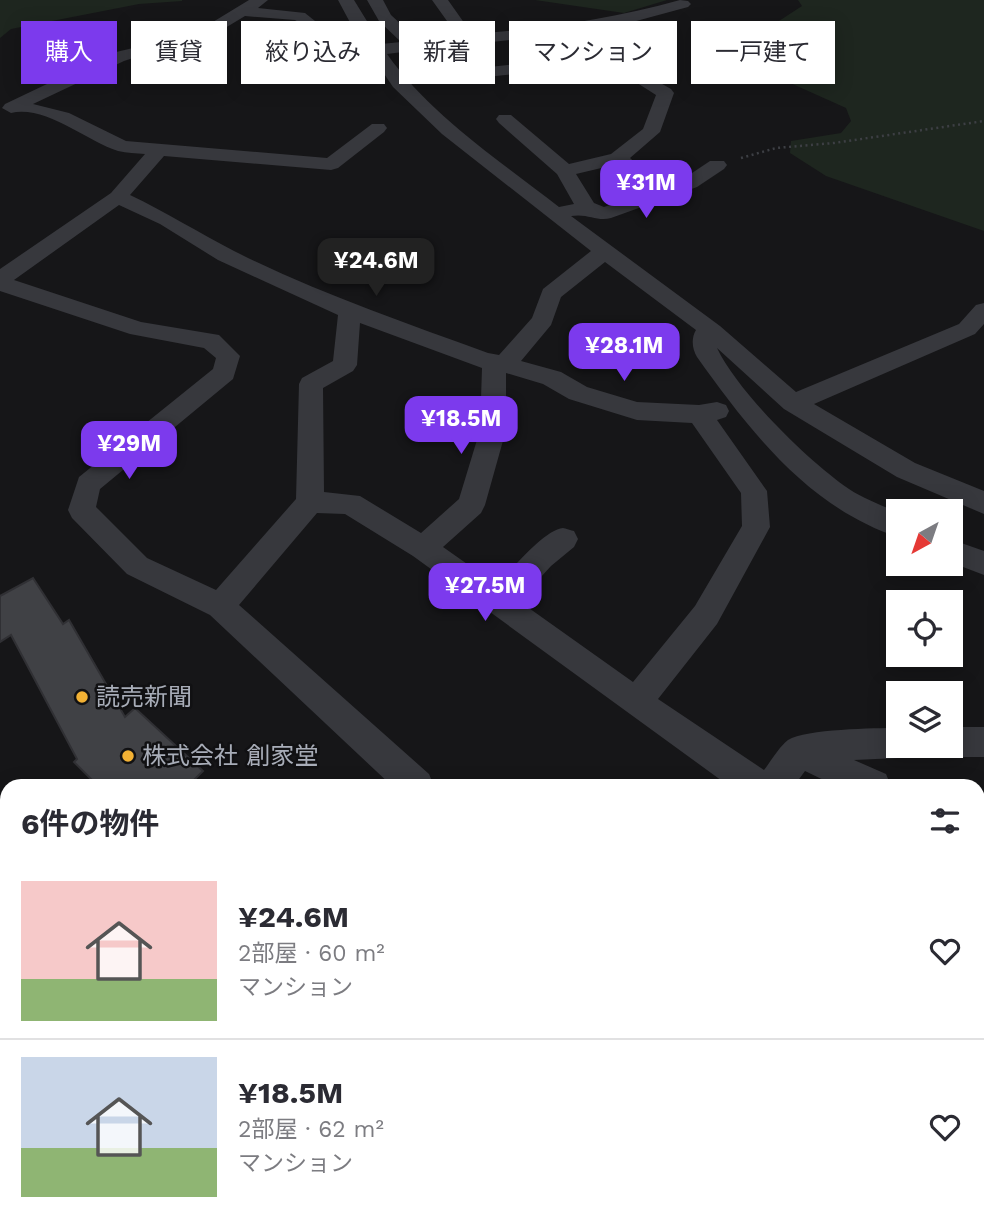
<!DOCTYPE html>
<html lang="ja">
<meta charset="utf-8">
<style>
body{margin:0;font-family:"Work Sans","Noto Sans JP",sans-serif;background:#f7f7f7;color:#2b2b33;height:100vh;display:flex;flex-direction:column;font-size:26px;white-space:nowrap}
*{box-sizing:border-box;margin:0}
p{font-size:23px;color:#7c7c81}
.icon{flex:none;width:38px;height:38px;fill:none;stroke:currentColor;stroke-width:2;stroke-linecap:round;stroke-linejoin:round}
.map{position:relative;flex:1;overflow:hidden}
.side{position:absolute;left:0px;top:779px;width:985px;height:450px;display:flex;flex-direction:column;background:#fff;border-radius:21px 21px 0 0;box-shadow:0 4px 18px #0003}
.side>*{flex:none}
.guide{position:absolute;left:21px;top:21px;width:943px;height:63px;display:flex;gap:14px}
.needle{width:46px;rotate:220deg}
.controls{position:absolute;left:886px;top:499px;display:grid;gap:14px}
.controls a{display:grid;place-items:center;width:77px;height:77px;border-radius:0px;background:#fff;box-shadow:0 4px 18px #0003;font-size:35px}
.price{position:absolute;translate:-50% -60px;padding:0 16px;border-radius:14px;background:#7c3aed;color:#fff;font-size:23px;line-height:46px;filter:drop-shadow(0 2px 4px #0008)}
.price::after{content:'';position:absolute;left:50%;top:42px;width:21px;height:16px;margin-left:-10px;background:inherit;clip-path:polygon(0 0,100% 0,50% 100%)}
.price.current{background:#222;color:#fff}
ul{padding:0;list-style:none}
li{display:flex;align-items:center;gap:21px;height:175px;padding:0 21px}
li+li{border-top:2px solid #e1e1e2}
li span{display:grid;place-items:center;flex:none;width:196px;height:140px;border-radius:0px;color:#555}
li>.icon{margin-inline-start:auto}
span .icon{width:84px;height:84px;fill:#fffc;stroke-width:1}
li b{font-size:30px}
h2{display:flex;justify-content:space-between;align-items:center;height:84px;padding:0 21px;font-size:30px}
.pill{padding:0 24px;border-radius:0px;background:#fff;box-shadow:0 4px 18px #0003;font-size:24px;line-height:63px}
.pill.current{background:#7c3aed;color:#fff}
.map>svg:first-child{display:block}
</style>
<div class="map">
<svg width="984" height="1227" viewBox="0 0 984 1227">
<rect width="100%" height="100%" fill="#161618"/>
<path fill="#1e261f" d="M0 0H182V1L139 4 11 29 0 38Z
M535 0H667L624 13Z
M798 0H984V231L826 176 790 153 791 141 841 133 851 121 846 108 768 73 753 53 759 34 802 6Z
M0 1113 7 1119V1222H137L139 1227H11L0 1211Z"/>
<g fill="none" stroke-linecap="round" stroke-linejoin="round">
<path fill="#2c353c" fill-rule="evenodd" d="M0 1075 7 1079V1095L0 1091Z
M270 1222H285L287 1227H272Z"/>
</g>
<path fill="#404145" stroke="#303034" stroke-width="2" d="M33 578 63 624 69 620 125 717 135 708 203 771 188 786H98L74 762 77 759 11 635 0 642V596Z"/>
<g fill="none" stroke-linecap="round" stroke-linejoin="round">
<path stroke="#3d3f44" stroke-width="2.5" stroke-dasharray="2 3.5" stroke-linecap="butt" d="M741 158 776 148 834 143 984 121"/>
<path stroke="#3d3f44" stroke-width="6" stroke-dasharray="4.5 7" stroke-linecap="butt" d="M327 1222 330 1227"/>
<path fill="#37383d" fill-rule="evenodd" d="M249 0H268L258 8 305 13 315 21 320 41 312 46 306 44 300 23 295 20 245 16 192 48 160 59 133 58 124 61 33 104 69 113 126 141 327 158 372 124H384L387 128 384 132 338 168 331 170 164 156 130 195C166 212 199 233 234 251 316 292 403 322 488 353L499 355 532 318 543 289 591 251 442 134 393 87 353 28 338 0H354L381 44 401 42 379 21 367 0H383L391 15 418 40 457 35 432 0H448L472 34C544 29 611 19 680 0L688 1 691 4 688 7 603 30 445 47 480 68 580 57 625 63 671 89 674 93 660 132 630 158 661 187 683 179 710 161H724L727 165 724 169 697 187 611 218C597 222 588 213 571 216L720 326 796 392 959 324 976 305 984 303V324L975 334 814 404 915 463 984 491V514L897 477 784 409 717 348C738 392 808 461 849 489 864 499 882 505 898 513V537C809 508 749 430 697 357 692 349 691 338 696 330L605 262 561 297 551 325 521 361 561 372 587 387 637 402 699 405 717 402 726 405 729 411 726 417 717 420 767 491 770 527 717 624 658 699 764 770C771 761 779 747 788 740 806 729 875 728 898 728V746H913L910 754 898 758 854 760 886 774 891 786H836L805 771 794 786H729L413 556 345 514 317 513 239 605 429 774 434 786H392L210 615 127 574 72 518 68 510 79 477 213 369 216 358 204 348 130 334 0 291V269L111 193 145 154C136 153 127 153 118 151 86 141 46 105 11 113L2 108 5 104 112 53 133 48 159 49 180 42ZM426 49 477 78 580 67 620 72 656 95 643 129 611 154 569 164 511 115H499L496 119 499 123 557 174 574 204 559 207C499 160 431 116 387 54ZM614 165 645 193 604 207 594 203 576 174ZM119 205 160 224 218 260 338 315 333 361 302 378 299 384 296 499 216 590 147 558 96 507 100 489 233 379 240 356 219 335 141 322 14 280ZM360 323 482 368 480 430 459 499 421 533 360 496 324 492 323 388 353 371 357 365ZM506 373 543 384 569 399 637 420 692 423 741 493 742 526 695 606 633 682 519 601 551 566 574 547 578 539 574 531C572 531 565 528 563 528 545 529 509 572 497 585L443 547 481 513 485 505 506 430Z
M950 539 984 551V575L950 562Z
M950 727H984V757H950L938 753 935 746H950Z
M978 812 984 814V848L978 846Z
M978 967 984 969V1008L978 1006Z
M978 1165 984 1167V1211L978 1208Z
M490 1222H534L532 1227H488Z
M739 1222H791L793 1227H741Z"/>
<path fill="#63666e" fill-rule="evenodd" d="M0 846 7 849V907L0 904Z
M139 1222H196L199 1227H141Z"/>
</g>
<g fill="#f2b134" stroke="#111113" stroke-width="2.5">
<circle cx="82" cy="697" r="7"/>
<circle cx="128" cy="756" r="7"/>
</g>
<g text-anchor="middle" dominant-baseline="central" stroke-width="5" stroke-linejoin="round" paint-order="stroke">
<g font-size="24" fill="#a8adb8" stroke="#111113" text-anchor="start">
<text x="96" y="697">読売新聞</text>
<text x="142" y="756">株式会社 創家堂</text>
</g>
</g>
</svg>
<div class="controls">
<a><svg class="needle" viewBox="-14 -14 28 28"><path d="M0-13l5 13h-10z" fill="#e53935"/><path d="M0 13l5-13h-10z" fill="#7c7c81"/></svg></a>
<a><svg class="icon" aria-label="locate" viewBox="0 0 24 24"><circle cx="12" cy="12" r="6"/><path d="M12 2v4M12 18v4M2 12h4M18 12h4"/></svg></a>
<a><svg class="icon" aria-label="layers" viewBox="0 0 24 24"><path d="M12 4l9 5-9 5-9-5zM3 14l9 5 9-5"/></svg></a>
</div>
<b class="price" style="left:646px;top:220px">¥31M</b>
<b class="price current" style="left:376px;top:298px">¥24.6M</b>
<b class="price" style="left:624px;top:383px">¥28.1M</b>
<b class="price" style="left:461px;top:456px">¥18.5M</b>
<b class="price" style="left:129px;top:481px">¥29M</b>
<b class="price" style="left:485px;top:623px">¥27.5M</b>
<div class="guide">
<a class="pill current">購入</a>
<a class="pill">賃貸</a>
<a class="pill">絞り込み</a>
<a class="pill">新着</a>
<a class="pill">マンション</a>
<a class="pill">一戸建て</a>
</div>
<section class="side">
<h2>6件の物件<svg class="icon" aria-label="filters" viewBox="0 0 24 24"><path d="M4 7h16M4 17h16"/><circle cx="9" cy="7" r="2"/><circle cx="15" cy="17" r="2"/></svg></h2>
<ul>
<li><span style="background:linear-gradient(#f6c9c9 70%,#8fb573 0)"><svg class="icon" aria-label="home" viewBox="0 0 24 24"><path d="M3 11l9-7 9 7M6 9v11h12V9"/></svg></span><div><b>¥24.6M</b><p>2部屋 · 60 m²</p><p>マンション</p></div><svg class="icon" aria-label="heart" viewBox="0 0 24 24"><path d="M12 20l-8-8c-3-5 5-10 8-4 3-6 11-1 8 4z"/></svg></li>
<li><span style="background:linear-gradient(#c9d6e8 65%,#8fb573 0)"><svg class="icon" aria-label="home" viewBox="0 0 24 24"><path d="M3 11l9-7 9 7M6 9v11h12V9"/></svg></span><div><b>¥18.5M</b><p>2部屋 · 62 m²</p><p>マンション</p></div><svg class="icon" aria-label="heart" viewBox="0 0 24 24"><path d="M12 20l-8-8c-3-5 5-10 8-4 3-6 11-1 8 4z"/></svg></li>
</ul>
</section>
</div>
